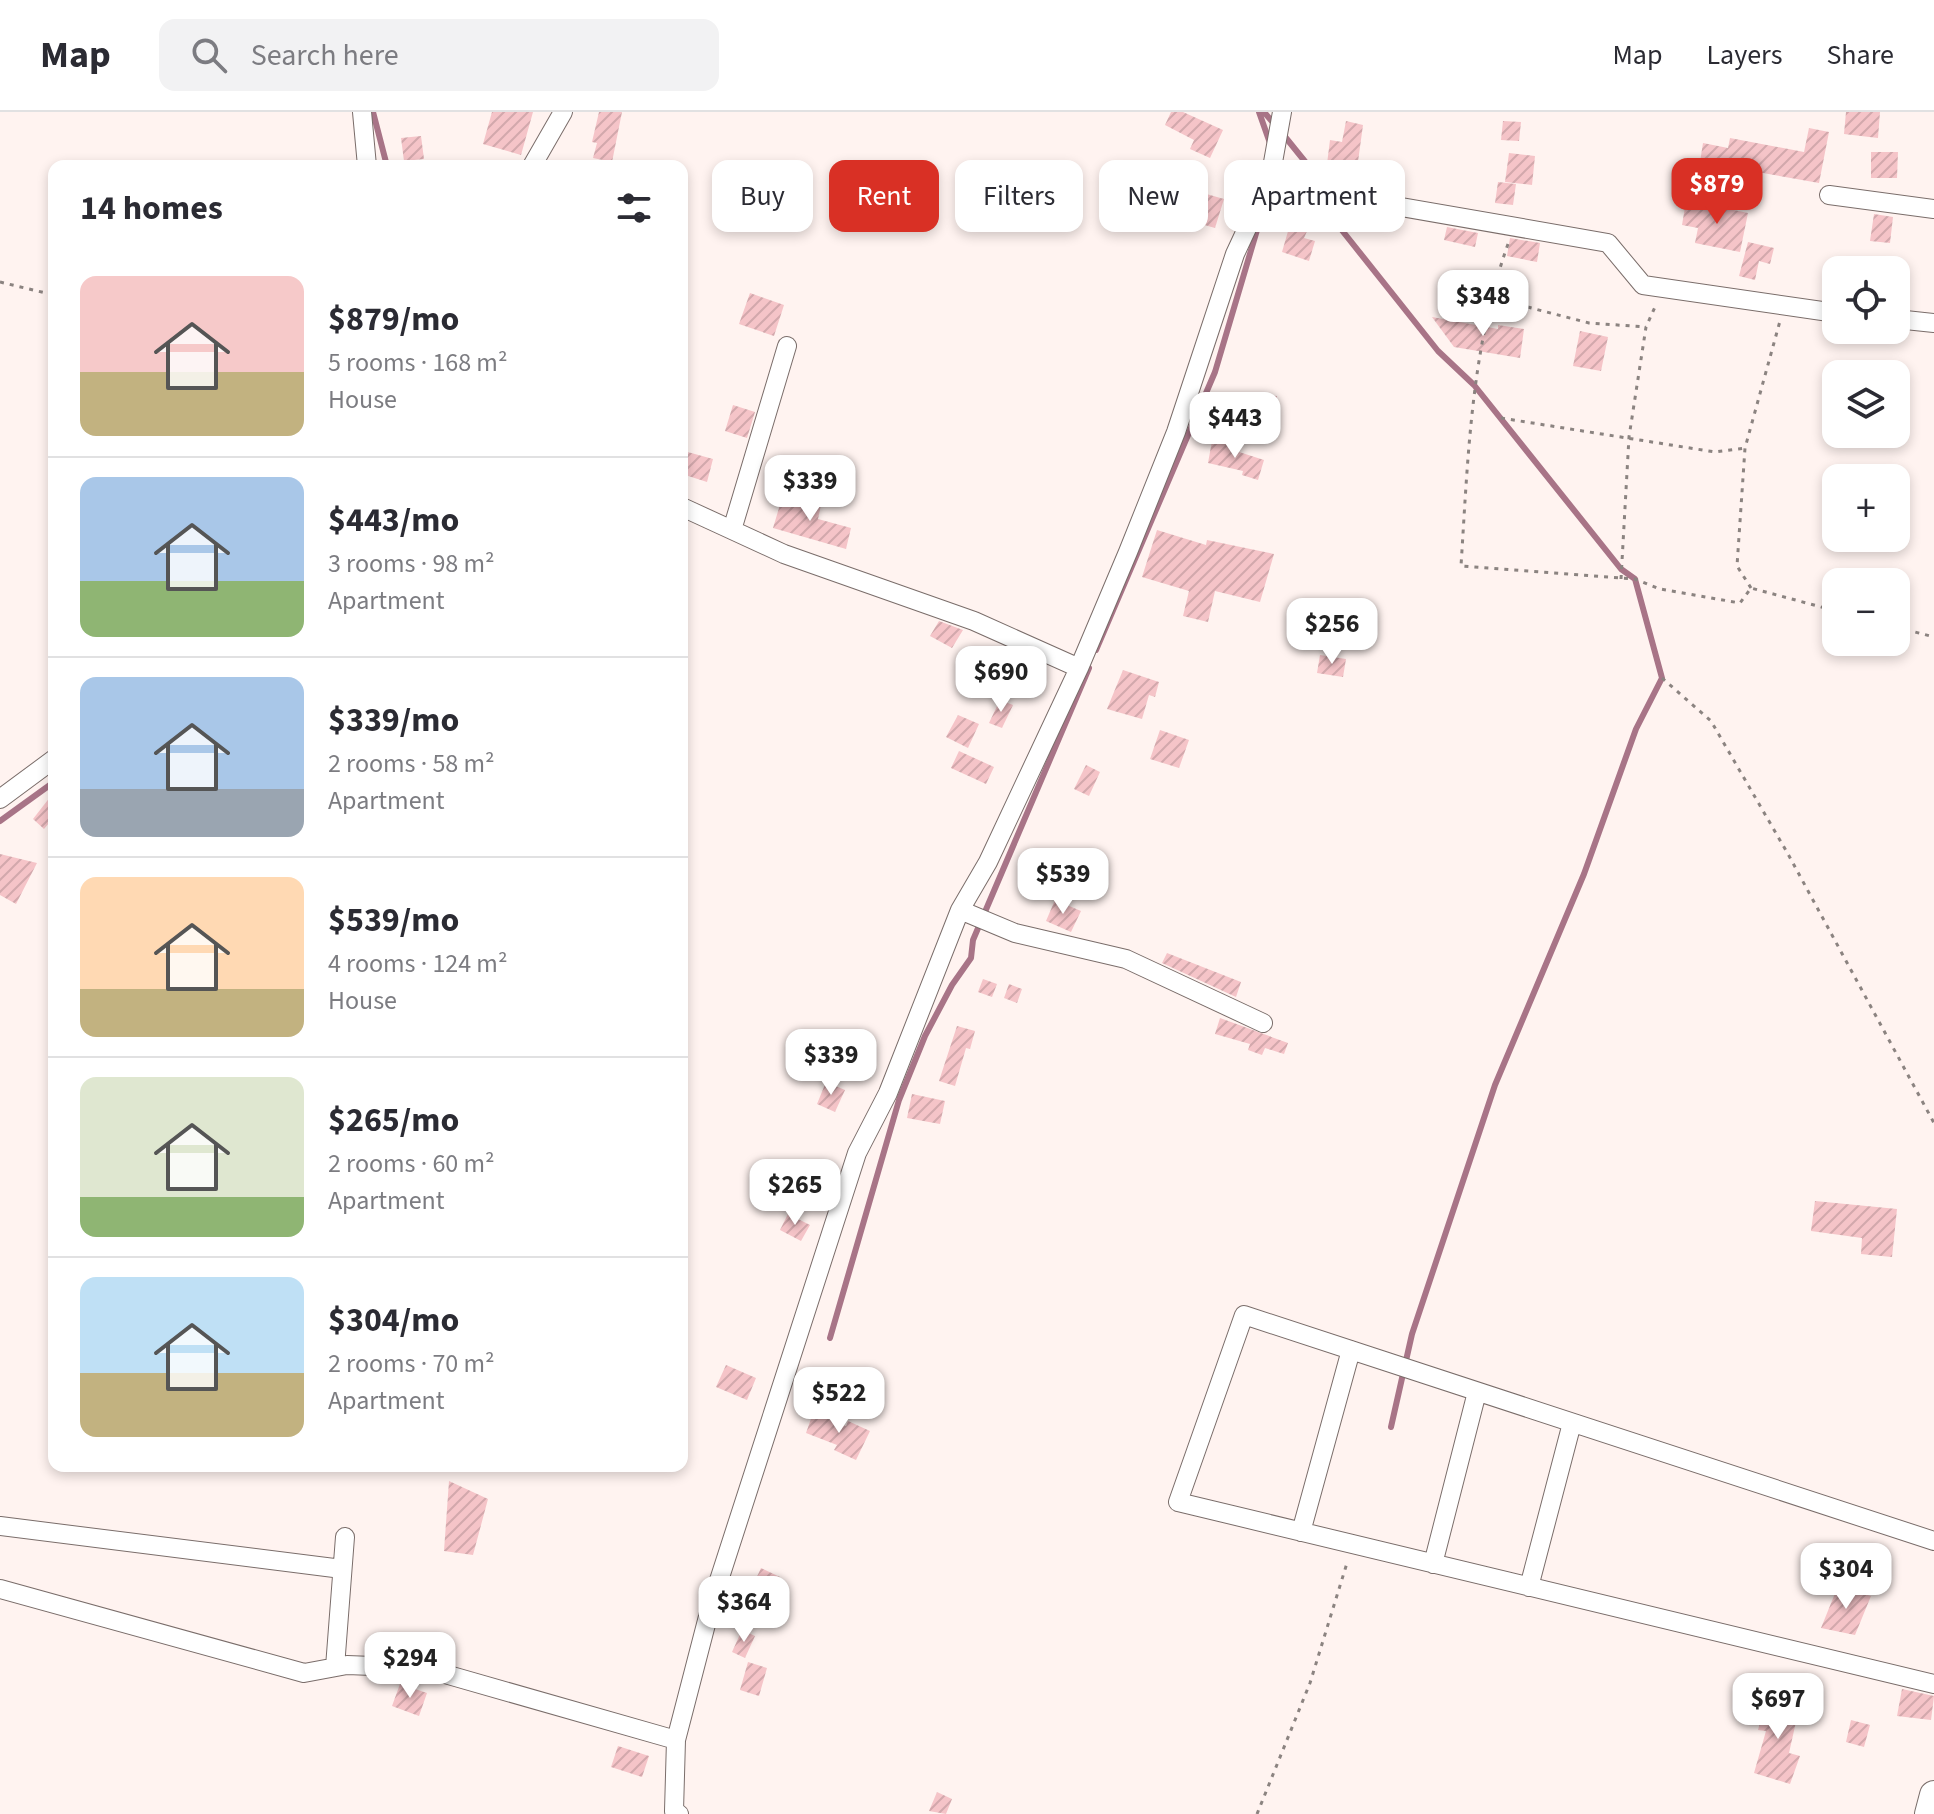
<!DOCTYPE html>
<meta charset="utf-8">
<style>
body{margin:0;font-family:"Source Sans 3",sans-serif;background:#f2f2f3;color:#2b2b33;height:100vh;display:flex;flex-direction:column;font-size:30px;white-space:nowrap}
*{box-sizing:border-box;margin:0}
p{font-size:26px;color:#7c7c81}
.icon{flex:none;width:44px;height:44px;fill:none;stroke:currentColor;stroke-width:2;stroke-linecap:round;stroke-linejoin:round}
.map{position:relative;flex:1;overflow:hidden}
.panel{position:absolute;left:48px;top:48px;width:640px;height:1312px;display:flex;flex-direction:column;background:#fff;border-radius:16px;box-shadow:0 4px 12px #0003}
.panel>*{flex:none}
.guide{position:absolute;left:712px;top:48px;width:760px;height:72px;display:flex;gap:16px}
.fabs{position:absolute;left:1822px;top:144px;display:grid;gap:16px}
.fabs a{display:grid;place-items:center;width:88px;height:88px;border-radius:16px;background:#fff;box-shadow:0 4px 12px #0003;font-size:40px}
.price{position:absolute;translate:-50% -68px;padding:0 18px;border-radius:16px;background:#fff;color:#222;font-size:26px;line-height:52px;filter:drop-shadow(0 2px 4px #0008)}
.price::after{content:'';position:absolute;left:50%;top:48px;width:24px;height:18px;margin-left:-12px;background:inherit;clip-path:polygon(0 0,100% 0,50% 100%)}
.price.on{background:#d93025;color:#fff}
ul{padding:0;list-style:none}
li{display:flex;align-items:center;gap:24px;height:200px;padding:0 32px}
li+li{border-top:2px solid #e1e1e2}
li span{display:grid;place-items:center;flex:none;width:224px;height:160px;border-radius:16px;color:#555}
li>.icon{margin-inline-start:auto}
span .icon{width:96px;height:96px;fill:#fffc;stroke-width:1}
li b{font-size:34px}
h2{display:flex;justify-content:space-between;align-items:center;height:96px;padding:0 32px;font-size:34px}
.chip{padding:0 28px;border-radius:16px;background:#fff;box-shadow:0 4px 12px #0003;font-size:28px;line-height:72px}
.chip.on{background:#d93025;color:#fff}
header{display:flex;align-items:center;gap:48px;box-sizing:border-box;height:112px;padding:0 40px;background:#fff;border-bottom:2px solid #e1e1e2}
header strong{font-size:38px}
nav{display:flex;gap:44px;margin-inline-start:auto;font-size:28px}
.search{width:560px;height:72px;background:#f2f2f3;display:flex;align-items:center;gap:20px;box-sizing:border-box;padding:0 28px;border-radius:16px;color:#7c7c81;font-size:30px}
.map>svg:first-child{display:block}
</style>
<header>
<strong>Map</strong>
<div class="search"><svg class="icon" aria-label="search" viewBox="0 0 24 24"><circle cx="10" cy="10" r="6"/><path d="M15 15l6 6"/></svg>Search here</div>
<nav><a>Map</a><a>Layers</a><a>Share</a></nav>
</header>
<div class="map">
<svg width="1934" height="1702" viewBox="0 0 1934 1702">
<defs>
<pattern id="building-hatch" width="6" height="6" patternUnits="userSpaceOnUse" patternTransform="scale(2)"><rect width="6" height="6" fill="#f5c4c8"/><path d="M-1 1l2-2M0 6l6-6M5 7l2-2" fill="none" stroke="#d2a8ac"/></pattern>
</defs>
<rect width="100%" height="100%" fill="#fff3f0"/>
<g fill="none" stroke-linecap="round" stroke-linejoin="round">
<path stroke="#a87487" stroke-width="6" d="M373 0 387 54
M1259 0 1271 34
M1264 0 1275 13
M1282 21 1328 78
M1331 87 1329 102 1438 239 1474 273 1621 457 1635 467 1662 566 1636 617 1584 762 1495 973 1412 1222 1391 1315
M1096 538 1215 260 1260 108
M0 709 54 670
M830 1226 899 988 925 924 952 873 971 846 973 828 1089 556"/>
</g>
<path fill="url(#building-hatch)" d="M492 0H533L521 43 483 32Z
M599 0H622L612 50 593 46 597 31 592 30Z
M1171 0H1183L1223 18 1210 46 1190 37 1194 28 1165 13Z
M1846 0H1880L1878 26 1844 22Z
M1346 9 1363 13 1357 57 1327 52 1330 28 1342 30Z
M1503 9 1521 10 1519 29 1501 28Z
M1809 16 1829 20 1819 71 1700 50 1703 31 1728 36 1730 26 1804 40Z
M421 24 424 47 404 49 401 26Z
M1871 40H1898L1897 66H1871Z
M1509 41 1535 44 1532 73 1505 70Z
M1498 70 1516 72 1513 93 1495 91Z
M1189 77 1224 87 1215 116 1180 106Z
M1285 83 1319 92 1304 126 1315 129 1309 149 1282 140 1293 102 1280 96Z
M1701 91 1748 101 1740 140 1695 131 1698 116 1682 113 1685 95 1700 97Z
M1874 102 1893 105 1890 131 1870 129Z
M1447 115 1478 121 1475 135 1444 128Z
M1510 126 1540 131 1537 150 1507 144Z
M1748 130 1774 136 1770 152 1759 149 1755 168 1739 164Z
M750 181 784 193 774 224 739 212Z
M1432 205 1498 217V213L1524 217 1520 246 1454 235Z
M1580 219 1608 225 1601 259 1573 254Z
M1262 283 1277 284 1275 308 1260 307Z
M733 293 755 300 747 326 725 319Z
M1212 329 1238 333 1236 339 1264 348 1258 368 1242 363 1243 359 1208 351Z
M684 339 713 347 707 370 682 362Z
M782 386 821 393 818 407 851 416 846 437 773 416Z
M1157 418 1206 433 1207 428 1274 442 1260 490 1215 479 1208 510 1183 504 1189 479 1142 465Z
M1334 488 1366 492 1363 514 1331 510Z
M939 509 963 518 952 536 930 524Z
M1320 543 1346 547 1343 565 1317 561Z
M1123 558 1159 570 1155 585 1149 583 1142 607 1107 597Z
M1000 588 1013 593 1002 616 989 611Z
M958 603 979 612 968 636 946 625Z
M1160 618 1189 628 1179 656 1150 647Z
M959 639 994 655 986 672 951 656Z
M1086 653 1100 660 1089 684 1074 677Z
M54 680V705L44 717 33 707Z
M0 742 37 751 16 792 0 783Z
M1055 788 1081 799 1071 820 1046 809Z
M1167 841 1241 870 1236 885 1162 851Z
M983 867 997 872 992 885 978 880Z
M1009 872 1022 877 1017 891 1004 886Z
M1220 906 1288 931 1284 942 1265 936 1262 943 1248 938 1250 932 1215 922Z
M957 914 975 919 970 937 966 936 955 974 939 969Z
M826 970 845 978 835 1000 817 992Z
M912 982 945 989 940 1012 907 1006Z
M1815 1089 1897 1097 1892 1145 1861 1142 1862 1126 1811 1119Z
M788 1102 810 1113 801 1129 780 1118Z
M726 1253 756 1266 747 1288 716 1275Z
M813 1301 846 1314 848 1309 870 1319 856 1348 834 1338 837 1333 806 1321Z
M449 1369 488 1387 473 1443 444 1439Z
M761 1456 780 1465 768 1491 749 1482Z
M1838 1474 1871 1484 1855 1523 1821 1516Z
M742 1518 755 1524 745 1546 732 1540Z
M748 1550 767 1556 759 1584 740 1578Z
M400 1572 427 1581 419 1604 392 1594Z
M1902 1577 1934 1584 1931 1608 1897 1604Z
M1767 1585 1800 1592 1789 1641 1800 1644 1790 1672 1754 1661 1766 1619 1758 1618Z
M1851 1608 1870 1613 1864 1635 1846 1630Z
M618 1634 649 1644 642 1665 611 1655Z
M937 1680 952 1687 946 1702 929 1699Z"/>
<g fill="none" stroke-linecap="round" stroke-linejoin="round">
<defs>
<path id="minor" d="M362 0 367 54
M532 54 563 0
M1270 67 1332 83 1608 131 1643 173 1836 201
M1829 83 1934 97
M1896 207 1934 211
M682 395 784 442 974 509 1079 556
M732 418 787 234
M0 687 54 647
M960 798 1015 821 1126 847 1263 911
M0 1414 342 1457
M1301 1420 1351 1238
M1934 1429 1244 1203 1178 1390 1934 1572
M1433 1452 1477 1280
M1529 1475 1572 1311
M0 1477 304 1561 347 1553 424 1556 676 1628
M335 1555 345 1425
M679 1702 674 1699 676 1628 711 1493 857 1041 888 981 960 798 988 750 1079 556 1128 440 1176 320 1235 142 1270 67 1282 0"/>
<path id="primary" d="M1929 1702 1934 1683"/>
</defs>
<use href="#minor" stroke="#7a6d6a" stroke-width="20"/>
<use href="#primary" stroke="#7a6d6a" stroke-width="30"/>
<path stroke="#8b8380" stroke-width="3" stroke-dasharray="4 6" stroke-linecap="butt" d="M1508 132C1471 236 1468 345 1461 454L1635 467 1660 477 1740 491 1751 476 1836 499
M0 170 54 183
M1489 185 1589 211 1646 215
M1501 306 1715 340 1745 336
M1621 467 1629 325 1646 215 1655 195
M1751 476 1737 454 1745 336 1780 209
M1896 515 1934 525
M1662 566 1711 609 1788 742 1934 1011
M1257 1702 1310 1571 1347 1451"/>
<use href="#minor" stroke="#fff" stroke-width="18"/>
<use href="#primary" stroke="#fff" stroke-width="28"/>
</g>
</svg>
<div class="fabs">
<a><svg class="icon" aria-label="locate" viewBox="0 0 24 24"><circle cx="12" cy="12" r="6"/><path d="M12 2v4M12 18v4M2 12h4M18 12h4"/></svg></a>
<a><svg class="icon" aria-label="layers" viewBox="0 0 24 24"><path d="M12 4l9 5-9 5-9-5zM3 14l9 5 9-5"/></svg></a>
<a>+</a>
<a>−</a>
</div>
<b class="price on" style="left:1717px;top:114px">$879</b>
<b class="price" style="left:1483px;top:226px">$348</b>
<b class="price" style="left:1235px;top:348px">$443</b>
<b class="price" style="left:810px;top:411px">$339</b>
<b class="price" style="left:1332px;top:554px">$256</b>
<b class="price" style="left:1001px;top:602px">$690</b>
<b class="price" style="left:1063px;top:804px">$539</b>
<b class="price" style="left:831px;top:985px">$339</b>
<b class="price" style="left:795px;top:1115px">$265</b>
<b class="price" style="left:839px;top:1323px">$522</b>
<b class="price" style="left:1846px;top:1499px">$304</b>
<b class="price" style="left:744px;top:1532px">$364</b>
<b class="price" style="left:410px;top:1588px">$294</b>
<b class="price" style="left:1778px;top:1629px">$697</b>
<div class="guide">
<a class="chip">Buy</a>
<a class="chip on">Rent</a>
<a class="chip">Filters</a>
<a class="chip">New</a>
<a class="chip">Apartment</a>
</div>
<section class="panel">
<h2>14 homes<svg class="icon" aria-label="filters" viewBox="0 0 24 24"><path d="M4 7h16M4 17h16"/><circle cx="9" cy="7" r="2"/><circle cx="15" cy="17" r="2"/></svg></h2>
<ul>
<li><span style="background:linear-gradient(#f6c9c9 60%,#c2b280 0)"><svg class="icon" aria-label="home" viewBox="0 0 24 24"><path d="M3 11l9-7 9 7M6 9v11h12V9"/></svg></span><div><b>$879/mo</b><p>5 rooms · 168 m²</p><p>House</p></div></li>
<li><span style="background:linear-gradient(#a9c7e8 65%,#8fb573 0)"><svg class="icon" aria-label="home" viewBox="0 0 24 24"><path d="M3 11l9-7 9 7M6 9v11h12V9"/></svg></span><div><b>$443/mo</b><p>3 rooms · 98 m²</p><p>Apartment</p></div></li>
<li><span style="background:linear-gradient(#a9c7e8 70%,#9aa5b1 0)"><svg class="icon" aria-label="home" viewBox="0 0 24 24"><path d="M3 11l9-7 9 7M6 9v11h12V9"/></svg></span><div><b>$339/mo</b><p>2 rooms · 58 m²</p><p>Apartment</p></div></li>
<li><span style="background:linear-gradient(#ffd9b3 70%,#c2b280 0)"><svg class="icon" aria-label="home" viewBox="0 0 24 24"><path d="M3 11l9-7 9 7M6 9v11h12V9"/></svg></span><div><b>$539/mo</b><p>4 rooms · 124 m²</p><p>House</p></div></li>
<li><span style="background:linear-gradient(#dfe7d0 75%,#8fb573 0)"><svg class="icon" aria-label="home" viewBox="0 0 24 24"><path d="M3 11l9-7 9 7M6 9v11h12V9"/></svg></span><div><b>$265/mo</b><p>2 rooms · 60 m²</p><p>Apartment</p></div></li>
<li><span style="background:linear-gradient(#bfe0f5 60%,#c2b280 0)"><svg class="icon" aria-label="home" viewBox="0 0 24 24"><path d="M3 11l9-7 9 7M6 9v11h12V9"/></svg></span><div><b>$304/mo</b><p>2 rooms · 70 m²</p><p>Apartment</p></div></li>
</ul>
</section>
</div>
